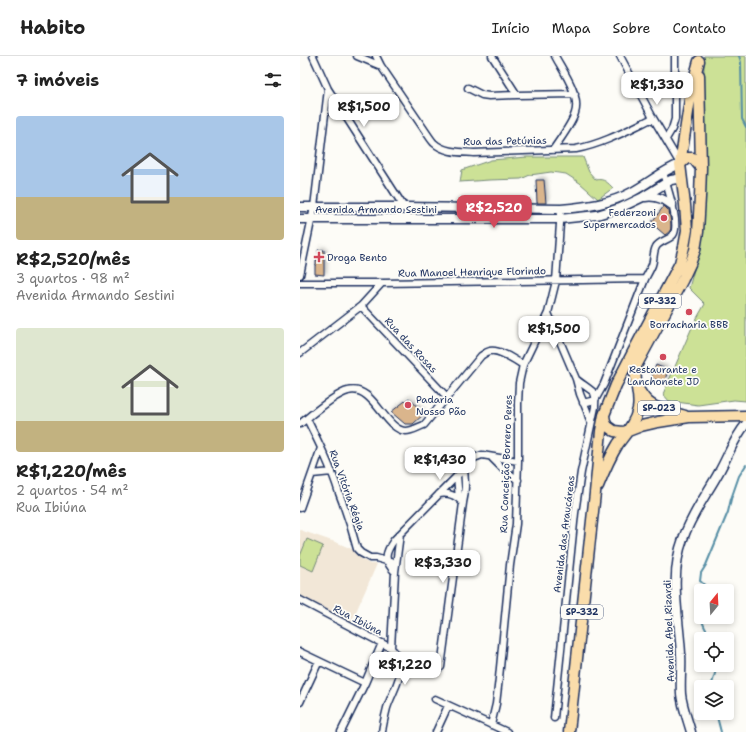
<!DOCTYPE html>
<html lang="pt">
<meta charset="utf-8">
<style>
body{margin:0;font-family:"Shantell Sans",sans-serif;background:#f6f6f6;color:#222;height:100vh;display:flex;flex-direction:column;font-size:15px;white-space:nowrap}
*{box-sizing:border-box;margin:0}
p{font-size:13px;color:#767676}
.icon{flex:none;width:22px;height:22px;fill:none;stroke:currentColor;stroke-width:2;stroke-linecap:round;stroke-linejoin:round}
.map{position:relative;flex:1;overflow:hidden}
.panel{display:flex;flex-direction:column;background:#fff;width:300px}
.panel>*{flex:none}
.needle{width:26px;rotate:18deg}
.controls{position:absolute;left:394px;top:528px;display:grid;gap:8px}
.controls a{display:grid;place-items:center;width:40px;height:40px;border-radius:4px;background:#fff;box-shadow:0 2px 6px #0003;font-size:20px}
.price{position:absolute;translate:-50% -34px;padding:0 9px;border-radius:8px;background:#fff;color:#222;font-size:13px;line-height:26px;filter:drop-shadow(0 1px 2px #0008)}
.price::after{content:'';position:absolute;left:50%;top:24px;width:12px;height:9px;margin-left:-6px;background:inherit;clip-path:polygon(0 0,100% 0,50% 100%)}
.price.on{background:#d1495b;color:#fff}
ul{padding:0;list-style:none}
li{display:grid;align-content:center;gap:8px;height:212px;padding:0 16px}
li span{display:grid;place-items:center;height:124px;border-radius:4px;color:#555}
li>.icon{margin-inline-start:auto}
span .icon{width:72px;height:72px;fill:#fffc;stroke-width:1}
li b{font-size:17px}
h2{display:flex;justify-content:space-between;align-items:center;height:48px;padding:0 16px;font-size:17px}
header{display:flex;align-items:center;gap:24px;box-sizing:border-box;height:56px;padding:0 20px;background:#fff;border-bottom:1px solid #e0e0e0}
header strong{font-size:19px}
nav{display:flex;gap:22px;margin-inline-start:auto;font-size:14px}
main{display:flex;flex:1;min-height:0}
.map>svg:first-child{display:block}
</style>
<header>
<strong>Habito</strong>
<nav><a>Início</a><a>Mapa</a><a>Sobre</a><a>Contato</a></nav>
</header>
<main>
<section class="panel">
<h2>7 imóveis<svg class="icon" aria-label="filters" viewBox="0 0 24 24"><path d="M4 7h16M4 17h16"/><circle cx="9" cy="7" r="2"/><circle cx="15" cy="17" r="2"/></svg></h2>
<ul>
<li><span style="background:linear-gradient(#a9c7e8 65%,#c2b280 0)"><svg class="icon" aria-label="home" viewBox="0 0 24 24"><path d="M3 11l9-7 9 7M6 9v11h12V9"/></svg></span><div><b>R$2,520/mês</b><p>3 quartos · 98 m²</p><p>Avenida Armando Sestini</p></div></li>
<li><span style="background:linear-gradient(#dfe7d0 75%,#c2b280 0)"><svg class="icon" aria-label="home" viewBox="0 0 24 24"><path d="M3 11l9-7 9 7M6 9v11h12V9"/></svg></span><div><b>R$1,220/mês</b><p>2 quartos · 54 m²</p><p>Rua Ibiúna</p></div></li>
</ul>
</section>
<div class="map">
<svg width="446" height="676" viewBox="0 0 446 676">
<defs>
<filter id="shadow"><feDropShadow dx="2" dy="-2" stdDeviation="2" flood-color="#0004"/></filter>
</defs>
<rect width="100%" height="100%" fill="#fdfcf7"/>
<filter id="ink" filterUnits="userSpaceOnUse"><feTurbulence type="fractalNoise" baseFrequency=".025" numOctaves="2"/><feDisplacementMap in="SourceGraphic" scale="8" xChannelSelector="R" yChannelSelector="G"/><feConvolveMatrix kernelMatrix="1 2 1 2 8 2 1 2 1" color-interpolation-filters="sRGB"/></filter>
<g filter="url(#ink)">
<path fill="#f2e7d7" d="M0 474 38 487 54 494 61 503 70 508H77L51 567 0 543Z"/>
<path fill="#cce196" stroke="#74887a" d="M404 0H446V345L434 344 398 349 369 345 363 338 393 269 405 248 389 232 403 181Z
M227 101H283L289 116 296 124C304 122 308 127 313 132L298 143 280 127 266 118 251 116 230 119 221 123 189 124 160 126 162 114 191 104Z
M7 483 23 490 13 515 0 509V500Z"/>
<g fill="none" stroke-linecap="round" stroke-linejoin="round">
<path stroke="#568ea5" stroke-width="2" d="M439 0 441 6 442 63 446 71
M406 535C406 530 404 528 400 525L401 517 406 509 428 456 431 443 439 420 446 409
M402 561C402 572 408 574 411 583
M411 631 416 614 413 609
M416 657 421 676"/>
</g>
<path fill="#dab58c" stroke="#1b2f5e" filter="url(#shadow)" d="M236 124H244L246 147H237Z
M364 150 369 155 371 167V173L369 176 365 179 351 167Z
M18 194H24V219L15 218V209H16V204H18L17 200H19Z
M356 309 368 314 364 327 351 322Z
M109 342 124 358 113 368H105L91 356Z"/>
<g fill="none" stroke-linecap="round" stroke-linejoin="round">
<defs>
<path id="minor" d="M13 0 28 33 104 151
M57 0 81 10
M76 0 81 10 128 79C130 82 132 85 134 87 145 97 161 96 174 97L276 93C303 88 328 74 353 62
M192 0 217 39 275 38
M320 0 353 62 379 106
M168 32 182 39 189 40 217 39
M366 83 372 73 375 63V0
M253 94C260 83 272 68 275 57 281 40 263 15 255 0
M0 219 14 151 28 33
M0 227H82L345 223
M61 250 147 341
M248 257 276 323 280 338 287 355 290 365
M0 297 61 250 82 227
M283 347 295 344 304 328 345 223C347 219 350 214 352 209 354 204 353 196 356 191 359 185 369 184 373 179 381 168 366 129 363 116
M7 363C19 387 31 411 39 437 46 455 52 474 57 493L61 497 70 502H76L90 506 96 507
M0 368C11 359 35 338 48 335 74 328 85 375 106 375 112 375 118 371 124 369L181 300C184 298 186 296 190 295 199 293 215 304 223 309
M191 401 204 414 218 424
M12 418 32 416
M157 420 159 443
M139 438C149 436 156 439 163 447
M0 452 21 392
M95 516C83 504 85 497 94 484L157 420 174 402 182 399 218 405
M0 544 91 592C96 597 101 603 101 611 101 624 91 639 87 652 85 660 83 668 82 676
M91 592 95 516 100 478
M0 596 65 627
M141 611 163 447C166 435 165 425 164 412
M135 643 207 676
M0 646 19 605
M254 662 275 457 281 416 295 351C295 347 296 341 294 337 293 335 279 326 276 323
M191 669 196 648 199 622 210 509 216 468 218 405V348L219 327 223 309 248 257 256 225 261 153
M41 676 65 627 82 587
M136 676 148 650"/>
<path id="tertiary" d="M345 141C356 139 364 143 372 149
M0 151H104L261 153C286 151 310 148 332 136 349 127 362 115 380 108
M0 163H260L297 159 320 152 343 141 371 124 377 123 382 125
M391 676C388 665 382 649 381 638 380 624 382 611 381 598 379 560 369 520 383 483 391 459 407 438 419 416 428 400 434 382 446 368"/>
<path id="primary" d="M380 108 387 102H393L401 112
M338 333C341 337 343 341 346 344 355 354 373 356 385 360
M304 359 305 366 307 370 314 375 323 376 328 375 341 370 358 366 389 361 446 360
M298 430C304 415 310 401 318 388 326 377 335 367 338 353 341 339 333 325 336 310L383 223 390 208 395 194 398 176 400 141 401 112 399 19
M269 676 295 437 301 375 304 359 316 329 333 296 380 207 384 191 387 174 385 149 380 108 392 30 399 5"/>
</defs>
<use href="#minor" stroke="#1b2f5e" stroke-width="9"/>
<use href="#tertiary" stroke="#1b2f5e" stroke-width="11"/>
<use href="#primary" stroke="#1b2f5e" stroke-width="13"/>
<use href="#minor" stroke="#fdfcf7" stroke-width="6"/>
<use href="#tertiary" stroke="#fdfcf7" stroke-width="8"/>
<use href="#primary" stroke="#faddab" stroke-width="10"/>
</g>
</g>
<g fill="#d1495b" stroke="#fdfcf7" stroke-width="1.5">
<circle cx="364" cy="162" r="4"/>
<path d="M17 195h4v4h4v4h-4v4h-4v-4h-4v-4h4z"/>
<circle cx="389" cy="256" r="4"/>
<circle cx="363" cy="301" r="4"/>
<circle cx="108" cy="349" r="4"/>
</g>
<g text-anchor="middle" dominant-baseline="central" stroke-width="3.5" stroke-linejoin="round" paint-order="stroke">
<g fill="#fdfcf7" stroke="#5f6c8c" stroke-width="1">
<rect x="339" y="238" width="42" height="14" rx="3"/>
<rect x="338" y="345" width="42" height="14" rx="3"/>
<rect x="261" y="549" width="42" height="14" rx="3"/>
</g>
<g font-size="9" font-weight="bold" fill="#1b2f5e">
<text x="360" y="245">SP-332</text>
<text x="359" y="352">SP-023</text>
<text x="282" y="556">SP-332</text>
</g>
<g font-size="10" fill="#1b2f5e" stroke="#fdfcf7">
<text transform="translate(205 85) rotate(-1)">Rua das Petúnias</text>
<text x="76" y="153">Avenida Armando Sestini</text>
<text transform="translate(172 216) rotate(-1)">Rua Manoel Henrique Florindo</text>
<text transform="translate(111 289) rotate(47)">Rua das Rosas</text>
<text transform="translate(206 408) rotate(-88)">Rua Conceição Borrero Peres</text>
<text transform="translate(47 434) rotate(70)">Rua Vitória Régia</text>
<text transform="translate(264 478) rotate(-83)">Avenida das Araucáreas</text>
<text transform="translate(58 564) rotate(28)">Rua Ibiúna</text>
<text transform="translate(369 575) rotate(-92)">Avenida Abel Rizardi</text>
</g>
<g font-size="10" fill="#1b2f5e" stroke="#fdfcf7" text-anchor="start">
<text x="356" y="156" text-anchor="end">Federzoni<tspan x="356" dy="12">Supermercados</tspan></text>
<text x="27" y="201">Droga Bento</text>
<text x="389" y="268" text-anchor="middle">Borracharia BBB</text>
<text x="363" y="313" text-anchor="middle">Restaurante e<tspan x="363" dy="12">Lanchonete JD</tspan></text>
<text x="116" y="343">Padaria<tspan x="116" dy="12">Nosso Pão</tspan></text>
</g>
</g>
</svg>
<div class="controls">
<a><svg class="needle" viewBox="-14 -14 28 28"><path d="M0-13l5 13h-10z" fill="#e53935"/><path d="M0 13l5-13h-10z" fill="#767676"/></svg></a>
<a><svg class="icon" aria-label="locate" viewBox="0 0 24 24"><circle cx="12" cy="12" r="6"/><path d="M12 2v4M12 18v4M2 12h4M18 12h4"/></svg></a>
<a><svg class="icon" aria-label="layers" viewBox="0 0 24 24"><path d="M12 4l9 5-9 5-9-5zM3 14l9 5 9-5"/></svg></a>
</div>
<b class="price" style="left:357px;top:50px">R$1,330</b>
<b class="price" style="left:64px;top:72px">R$1,500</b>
<b class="price on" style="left:194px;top:173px">R$2,520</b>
<b class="price" style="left:254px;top:294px">R$1,500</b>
<b class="price" style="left:140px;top:425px">R$1,430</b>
<b class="price" style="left:143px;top:528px">R$3,330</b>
<b class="price" style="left:105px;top:630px">R$1,220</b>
</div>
</main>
